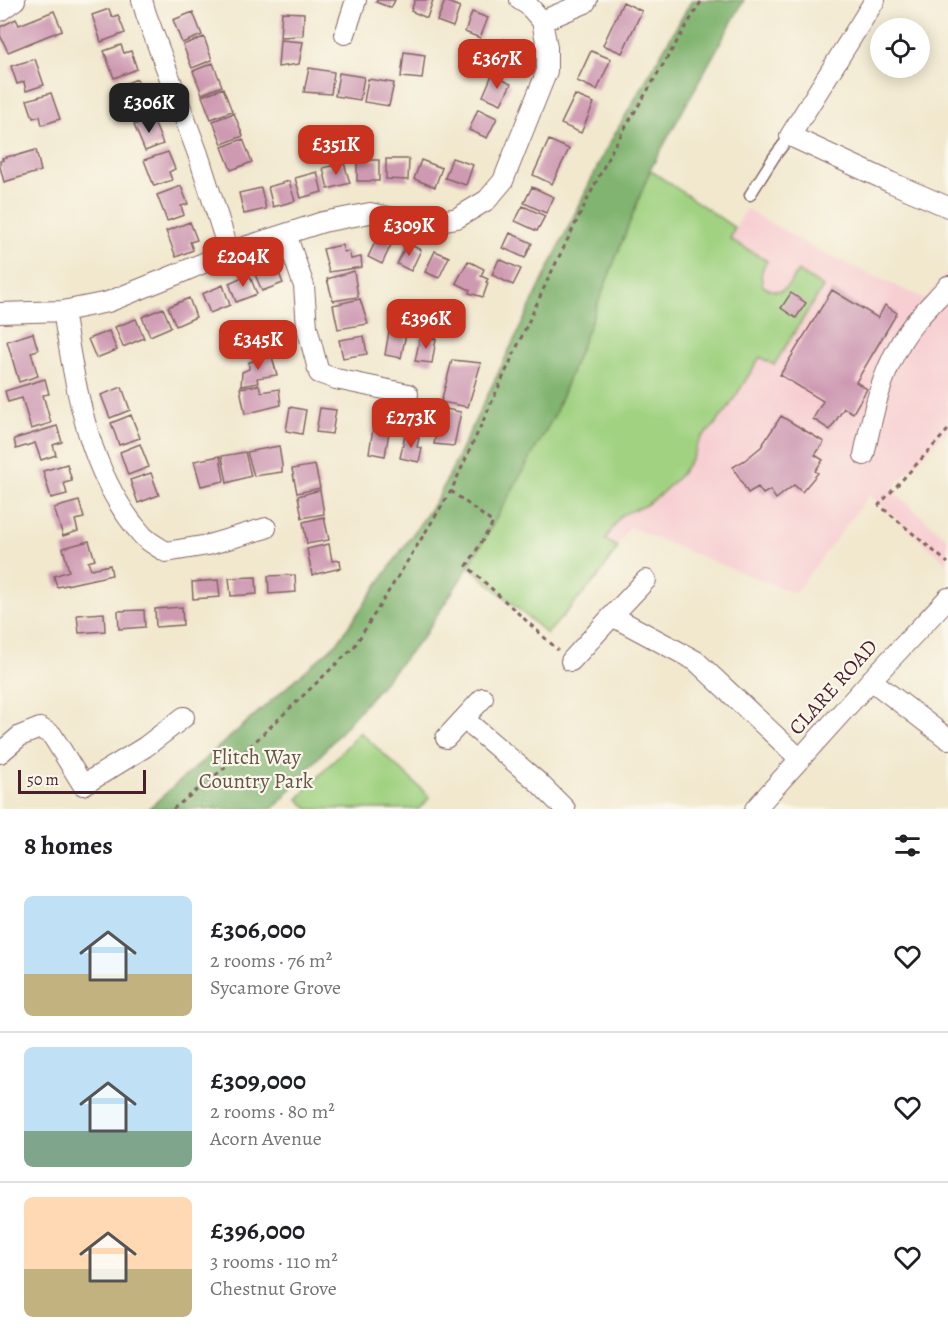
<!DOCTYPE html>
<meta charset="utf-8">
<style>
body{margin:0;font-family:Alegreya,serif;background:#f6f6f6;color:#202124;height:100vh;display:flex;flex-direction:column;font-size:22px;white-space:nowrap}
*{box-sizing:border-box;margin:0}
p{font-size:20px;color:#757577}
.icon{flex:none;width:33px;height:33px;fill:none;stroke:currentColor;stroke-width:2;stroke-linecap:round;stroke-linejoin:round}
.map{position:relative;height:809px;overflow:hidden}
.drawer{display:flex;flex-direction:column;background:#fff;flex:1}
.drawer>*{flex:none}
.buttons{position:absolute;left:870px;top:18px;display:grid;gap:12px}
.buttons a{display:grid;place-items:center;width:60px;height:60px;border-radius:50%;background:#fff;box-shadow:0 3px 15px #0003;font-size:30px}
.scale{position:absolute;left:18px;bottom:15px;width:128px;box-sizing:border-box;padding-left:6px;border:3px solid #4a1f2b;border-top:0;font-size:16px;line-height:21px;white-space:nowrap;color:#4a1f2b;-webkit-text-stroke:4px #fbf7ec;paint-order:stroke}
.price{position:absolute;translate:-50% -51px;padding:0 14px;border-radius:12px;background:#c8321e;color:#fff;font-size:20px;line-height:39px;filter:drop-shadow(0 2px 3px #0008)}
.price::after{content:'';position:absolute;left:50%;top:36px;width:18px;height:14px;margin-left:-9px;background:inherit;clip-path:polygon(0 0,100% 0,50% 100%)}
.price.on{background:#222;color:#fff}
ul{padding:0;list-style:none}
li{display:flex;align-items:center;gap:18px;height:150px;padding:0 24px}
li+li{border-top:2px solid #e0e0e0}
li span{display:grid;place-items:center;flex:none;width:168px;height:120px;border-radius:9px;color:#555}
li>.icon{margin-inline-start:auto}
span .icon{width:72px;height:72px;fill:#fffc;stroke-width:1}
li b{font-size:26px}
h2{display:flex;justify-content:space-between;align-items:center;height:72px;padding:0 24px;font-size:26px}
.map>svg:first-child{display:block}
</style>
<div class="map">
<svg width="948" height="809" viewBox="0 0 948 809">
<rect width="100%" height="100%" fill="#fbf7ec"/>
<filter id="ink" filterUnits="userSpaceOnUse"><feTurbulence type="fractalNoise" baseFrequency=".0167" numOctaves="2"/><feDisplacementMap in="SourceGraphic" scale="12" xChannelSelector="R" yChannelSelector="G"/><feConvolveMatrix kernelMatrix="1 2 1 2 8 2 1 2 1" color-interpolation-filters="sRGB"/></filter>
<filter id="wash" filterUnits="userSpaceOnUse"><feTurbulence type="fractalNoise" baseFrequency=".008" numOctaves="4" result="noise"/><feDisplacementMap in="SourceGraphic" scale="24" xChannelSelector="R" yChannelSelector="G"/><feGaussianBlur stdDeviation="1.35" result="paint"/><feColorMatrix in="noise" values="0 0 0 0 0 0 0 0 0 0 0 0 0 0 0 0 0 1.4 0 .05"/><feComposite in="paint" operator="in"/></filter>
<g filter="url(#wash)">
<rect width="100%" height="100%" fill="#f1e8ce"/>
<path fill="#f7cfd2" d="M650 170 735 228 746 209 821 252 925 299 948 272V429L891 490 948 539V564L869 495 795 593 709 560 629 527 616 550 598 577 547 634 469 566 554 416Z"/>
<path fill="#a0d281" stroke="#757856" stroke-width="1.5" d="M650 170 735 228 730 239 767 261C761 269 760 276 763 286 783 298 788 287 798 271L823 287 774 365 760 357 727 410 712 428 702 437 697 445 694 455 681 474 663 492 646 505 621 515 605 540 618 547 598 577 547 634 469 566 554 416Z
M360 732 430 797 419 809H309L298 799Z"/>
<path fill="#80b46f" stroke="#656a4d" stroke-width="1.5" d="M692 0H744L650 170 554 416 469 566 423 637 278 804 271 809H148L337 643 438 498 605 151Z"/>
<g id="blocks">
<path fill="#ce9ab2" d="M377 0H395L391 8 376 2Z
M415 0H433L427 18 411 11Z
M445 1 460 7 453 27 437 21Z
M623 2 642 11 622 53 603 45Z
M109 9 112 17 118 15 125 33 101 42 92 15Z
M54 11 62 30 8 52 0 35V27L16 19 19 25Z
M193 12 202 35 182 43 173 20Z
M282 12 304 13 303 36 280 37Z
M472 12 488 18 480 38 465 32Z
M204 37 212 60 192 68 183 45Z
M504 39 523 48 513 68 495 59Z
M280 40 303 42 299 64 278 67Z
M121 45 124 53 131 51 137 69 114 78 104 51Z
M591 51 611 59 597 90 577 81Z
M404 52 425 55 422 79 401 77Z
M35 59 44 85 26 91 24 82 17 84 11 66Z
M213 63 222 86 202 94 193 71Z
M309 68 334 72 331 94 304 92Z
M339 73 364 77 360 100 335 96Z
M492 75 511 84 501 104 483 96Z
M137 79 148 105 130 112 119 86Z
M368 79 394 83 389 106 364 102Z
M223 88 232 111 211 119 202 96Z
M51 93 60 119 42 125 40 116 33 118 27 100Z
M575 95 594 103 581 133 561 124Z
M478 109 497 118 487 138 469 130Z
M234 113 243 136 222 144 213 121Z
M152 117 163 144 145 151 134 125Z
M243 139 252 162 231 170 222 147Z
M549 140 569 149 552 184 533 175Z
M36 150 41 171 4 182 0 167V161L3 160 2 158 15 155V156Z
M168 152 175 169 169 172 172 180 154 186 144 160Z
M452 158 473 165 466 185 445 178Z
M386 159H409L408 180 386 179Z
M357 160H379V181H357Z
M421 160 442 168 435 187 414 179Z
M344 163 350 183 328 189 323 168Z
M317 172 322 192 301 198 295 178Z
M289 181 295 201 273 207 268 187Z
M181 186 188 204 181 206 184 215 167 221 157 195Z
M532 187 554 197 546 213 524 203Z
M261 188 266 209 244 214 239 193Z
M523 206 545 216 537 231 515 221Z
M190 222 197 240 190 242 193 250 176 257 166 231Z
M510 233 532 243 525 258 503 248Z
M378 236 392 243 382 264 368 257Z
M407 243 421 250 411 271 397 264Z
M342 245 344 252 349 251 351 259 361 257 362 267 329 272 323 249Z
M435 251 449 257 439 278 425 272Z
M499 259 521 269 513 285 492 275Z
M468 261 484 269 481 276 488 279 486 282 488 283 483 297 469 293 470 290 456 283Z
M275 264 283 283 262 291 254 272Z
M354 271 358 297 333 301 327 279Z
M249 274 257 294 236 302 229 283Z
M223 285 230 305 210 313 202 294Z
M832 290 878 318 885 305 897 313 856 382 867 389 853 413 844 408 830 430 813 419 823 401 780 375Z
M791 293 806 303 796 318 781 308Z
M189 298 196 317 176 326 168 307Z
M360 299 368 324 338 329 333 305Z
M163 308 171 327 150 336 142 317Z
M136 319 144 338 123 347 115 327Z
M109 331 117 350 96 358 88 339Z
M389 331 406 334 401 358 385 355Z
M33 333 38 350 31 352 38 376 19 382 7 341Z
M288 335 291 351 256 359 253 343Z
M364 336 367 354 343 358 339 340Z
M420 337 436 339 432 363 415 361Z
M272 357 277 375 257 378 258 383 241 386 242 372 249 369V362Z
M452 360 481 363 468 407 441 402Z
M45 379 49 394 43 395 51 423 31 429 22 398 8 402 5 391Z
M259 385 261 392 279 389 281 405 245 414 240 388Z
M122 387 130 410 110 418 101 395Z
M290 407 306 410 302 434 286 431Z
M320 408 336 410 332 434 316 432Z
M441 408 461 412 454 446 434 444Z
M131 415 140 438 119 445 111 423Z
M781 416 824 442 815 455 823 460 815 471 818 473 802 492 794 485 776 499 770 490 763 494 758 487 748 493 733 467 745 460 761 447Z
M57 426 62 442 53 445 56 455 41 460 35 443 16 449 14 439Z
M373 429 389 432 385 456 369 453Z
M405 435 419 438 417 447 422 448 419 462 400 458Z
M140 444 149 467 128 475 120 452Z
M279 446 282 465V472L254 476 247 452Z
M245 452 251 476 227 483 222 456Z
M220 456 224 481 201 486 194 461Z
M67 464 72 481 64 483 67 494 51 498 43 471Z
M315 465 320 488 297 493 292 469Z
M151 473 159 495 138 503 130 480Z
M320 490 324 514 302 518 298 496Z
M79 501 84 518 75 520 78 531 63 536 54 508Z
M324 517 329 540 307 544 303 522Z
M89 541 95 560 88 562 91 569 110 565 112 575 57 587 54 576 69 571 63 548Z
M329 544 332 561 340 560 341 568 312 575 307 549Z
M295 575 296 592 269 594 268 576Z
M256 577 257 594 231 596 229 578Z
M218 580 220 597 193 599 192 582Z
M182 607 183 625 156 627 155 609Z
M144 610 145 627 119 629 118 611Z
M104 613 105 631 79 633 77 615Z"/>
</g>
</g>
<g filter="url(#ink)">
<use href="#blocks" fill-opacity="0" stroke="#846564" stroke-width="1.5"/>
<g fill="none" stroke-linecap="round" stroke-linejoin="round">
<defs>
<path id="lane" d="M750 195 774 157 790 136"/>
<path id="street" d="M142 0 146 14 198 154 229 252
M875 0 790 136 890 182 948 207
M0 11 15 0
M542 21 585 3 587 0
M345 34 356 0
M286 234 304 286 307 327 319 373 336 379 408 394
M63 311C76 389 88 475 143 536 149 542 158 547 166 552L208 545 266 528
M0 313 63 311 108 302 180 273 229 252 323 222 370 213 424 224 457 218 487 200 503 181 547 71V47L542 21 528 5 520 0
M864 455C872 417 880 378 900 344 912 322 932 304 948 286
M646 580 612 616 696 661 800 759
M571 661 612 616
M871 680 948 739
M464 719 538 782 565 809
M446 738 483 698
M0 753 20 736 40 728 52 735 83 785 145 747 184 717
M755 809 871 680 948 598"/>
</defs>
<use href="#lane" stroke="#846564" stroke-width="13"/>
<use href="#street" stroke="#846564" stroke-width="22"/>
<path stroke="#846564" stroke-width="3" stroke-dasharray="4.5 4.5" stroke-linecap="butt" d="M948 430 879 505 948 563
M451 491 493 523 467 566 558 650
M173 809 241 755 354 647 451 491 549 277 613 148 702 0"/>
<use href="#lane" stroke="#fff" stroke-width="10"/>
<use href="#street" stroke="#fff" stroke-width="20"/>
</g>
</g>
<g text-anchor="middle" dominant-baseline="central" stroke-width="4.5" stroke-linejoin="round" paint-order="stroke">
<g font-size="21" fill="#4a1f2b" stroke="#fbf7ec">
<text transform="translate(833 687) rotate(-48)">CLARE ROAD</text>
</g>
<g font-size="21" fill="#645545" stroke="#fbf7ec">
<text x="256" y="757">Flitch Way<tspan x="256" dy="24">Country Park</tspan></text>
</g>
</g>
</svg>
<div class="buttons">
<a><svg class="icon" aria-label="locate" viewBox="0 0 24 24"><circle cx="12" cy="12" r="6"/><path d="M12 2v4M12 18v4M2 12h4M18 12h4"/></svg></a>
</div>
<div class="scale">50 m</div>
<b class="price" style="left:497px;top:90px">£367K</b>
<b class="price on" style="left:149px;top:134px">£306K</b>
<b class="price" style="left:336px;top:176px">£351K</b>
<b class="price" style="left:409px;top:257px">£309K</b>
<b class="price" style="left:243px;top:288px">£204K</b>
<b class="price" style="left:426px;top:350px">£396K</b>
<b class="price" style="left:258px;top:371px">£345K</b>
<b class="price" style="left:411px;top:449px">£273K</b>
</div>
<section class="drawer">
<h2>8 homes<svg class="icon" aria-label="filters" viewBox="0 0 24 24"><path d="M4 7h16M4 17h16"/><circle cx="9" cy="7" r="2"/><circle cx="15" cy="17" r="2"/></svg></h2>
<ul>
<li><span style="background:linear-gradient(#bfe0f5 65%,#c2b280 0)"><svg class="icon" aria-label="home" viewBox="0 0 24 24"><path d="M3 11l9-7 9 7M6 9v11h12V9"/></svg></span><div><b>£306,000</b><p>2 rooms · 76 m²</p><p>Sycamore Grove</p></div><svg class="icon" aria-label="heart" viewBox="0 0 24 24"><path d="M12 20l-8-8c-3-5 5-10 8-4 3-6 11-1 8 4z"/></svg></li>
<li><span style="background:linear-gradient(#bfe0f5 70%,#7fa58c 0)"><svg class="icon" aria-label="home" viewBox="0 0 24 24"><path d="M3 11l9-7 9 7M6 9v11h12V9"/></svg></span><div><b>£309,000</b><p>2 rooms · 80 m²</p><p>Acorn Avenue</p></div><svg class="icon" aria-label="heart" viewBox="0 0 24 24"><path d="M12 20l-8-8c-3-5 5-10 8-4 3-6 11-1 8 4z"/></svg></li>
<li><span style="background:linear-gradient(#ffd9b3 60%,#c2b280 0)"><svg class="icon" aria-label="home" viewBox="0 0 24 24"><path d="M3 11l9-7 9 7M6 9v11h12V9"/></svg></span><div><b>£396,000</b><p>3 rooms · 110 m²</p><p>Chestnut Grove</p></div><svg class="icon" aria-label="heart" viewBox="0 0 24 24"><path d="M12 20l-8-8c-3-5 5-10 8-4 3-6 11-1 8 4z"/></svg></li>
</ul>
</section>
